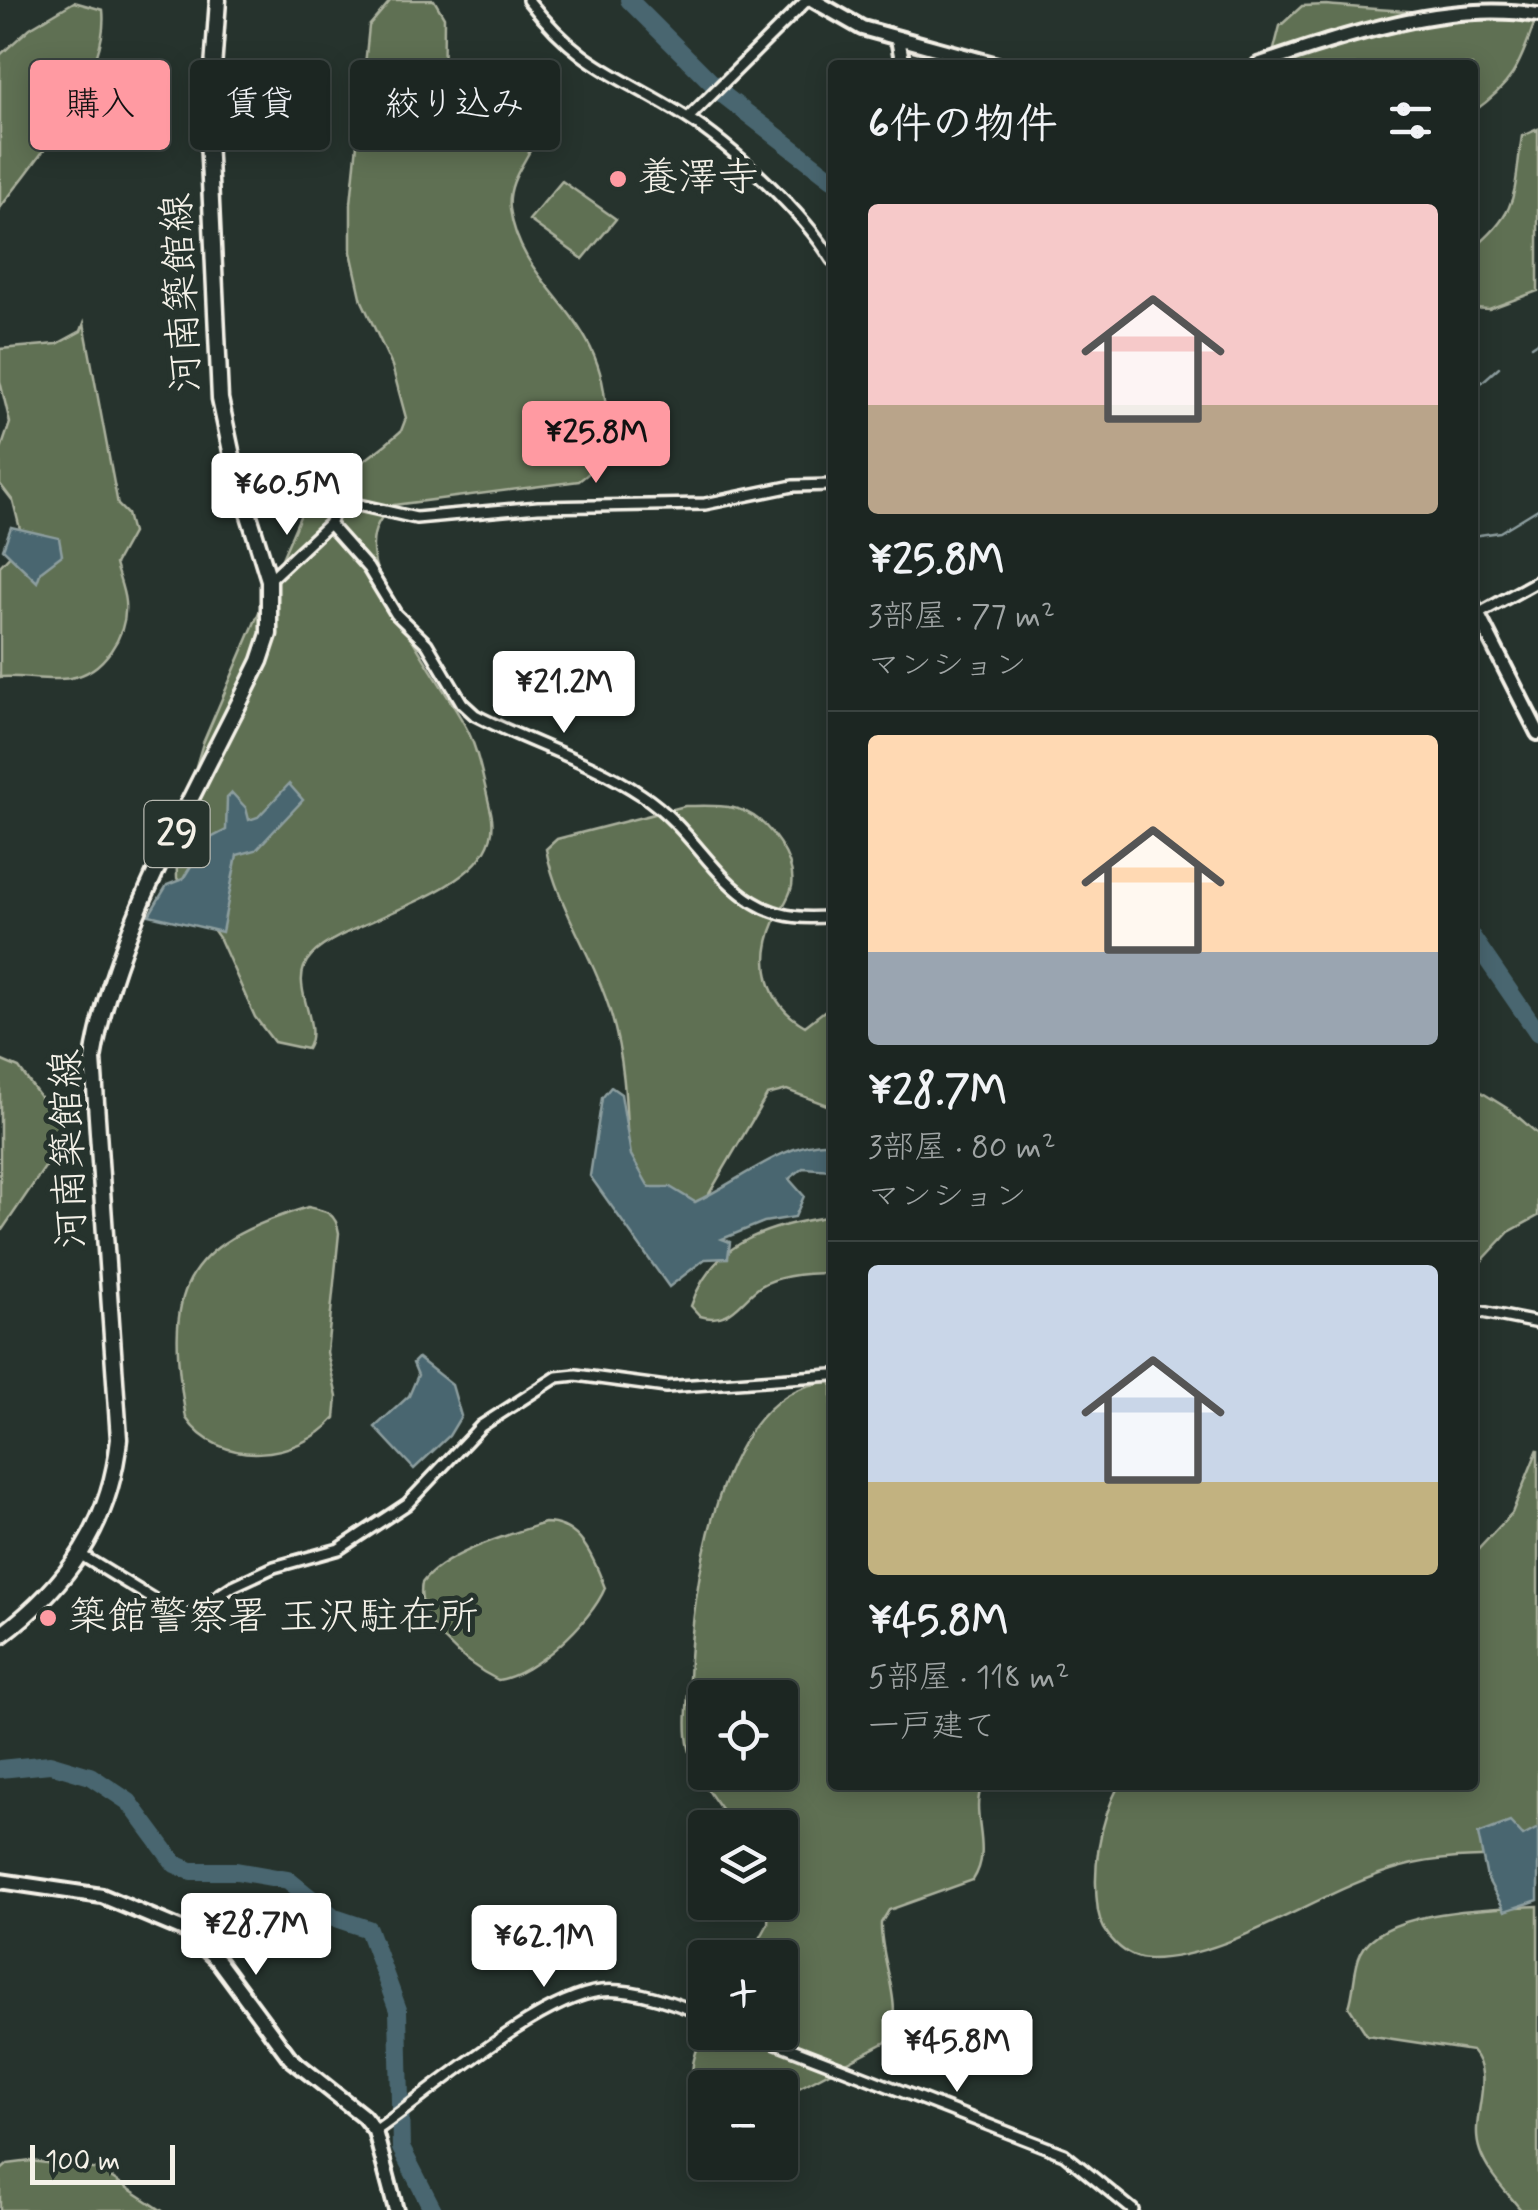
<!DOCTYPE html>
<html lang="ja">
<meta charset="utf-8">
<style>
body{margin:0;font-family:Mynerve,"Klee One",sans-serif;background:#29322f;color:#f1f3f6;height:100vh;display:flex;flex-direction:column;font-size:38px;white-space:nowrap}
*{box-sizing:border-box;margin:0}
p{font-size:32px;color:#a0a5a5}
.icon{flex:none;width:55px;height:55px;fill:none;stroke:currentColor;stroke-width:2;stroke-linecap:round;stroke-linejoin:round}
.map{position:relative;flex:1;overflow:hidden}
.sheet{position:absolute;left:828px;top:60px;width:650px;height:1730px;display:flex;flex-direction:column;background:#1c2622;border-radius:10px;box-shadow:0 5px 25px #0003,0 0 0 2px #3a4340}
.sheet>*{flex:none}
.top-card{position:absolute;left:30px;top:60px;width:648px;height:90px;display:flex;gap:20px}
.buttons{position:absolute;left:688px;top:1680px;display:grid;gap:20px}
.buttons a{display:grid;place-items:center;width:110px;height:110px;border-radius:10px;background:#1c2622;box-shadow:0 5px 25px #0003,0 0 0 2px #3a4340;font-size:50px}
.scale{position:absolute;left:30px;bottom:25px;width:145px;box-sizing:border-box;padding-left:10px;border:5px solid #f4f1e8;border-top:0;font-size:28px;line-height:35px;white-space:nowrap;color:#f4f1e8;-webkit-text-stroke:8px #26332d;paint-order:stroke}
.price{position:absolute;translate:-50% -85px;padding:0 22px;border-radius:10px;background:#fff;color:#222;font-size:32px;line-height:65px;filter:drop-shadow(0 2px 5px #0008)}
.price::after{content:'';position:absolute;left:50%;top:60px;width:30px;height:22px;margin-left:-15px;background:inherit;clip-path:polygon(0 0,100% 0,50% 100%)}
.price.selected{background:#ff9aa2;color:#111}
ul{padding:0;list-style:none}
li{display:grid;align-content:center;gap:20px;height:530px;padding:0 40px}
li+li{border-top:2px solid #3a4340}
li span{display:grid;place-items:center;height:310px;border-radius:10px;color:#555}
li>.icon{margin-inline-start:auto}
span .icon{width:180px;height:180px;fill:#fffc;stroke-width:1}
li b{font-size:42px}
h2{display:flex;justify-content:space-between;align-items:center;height:120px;padding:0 40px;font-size:42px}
.chip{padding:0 35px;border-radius:10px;background:#1c2622;box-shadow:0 5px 25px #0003,0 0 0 2px #3a4340;font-size:35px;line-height:90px}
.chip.selected{background:#ff9aa2;color:#111}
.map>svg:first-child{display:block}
</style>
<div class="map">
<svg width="1538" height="2210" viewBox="0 0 1538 2210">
<rect width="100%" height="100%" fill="#26332d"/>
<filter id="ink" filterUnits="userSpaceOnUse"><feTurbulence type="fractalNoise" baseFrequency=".01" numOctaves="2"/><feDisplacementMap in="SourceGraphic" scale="20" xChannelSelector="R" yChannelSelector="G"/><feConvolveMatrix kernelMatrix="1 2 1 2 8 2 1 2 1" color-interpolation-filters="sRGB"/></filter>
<g filter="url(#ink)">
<path fill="#5f7052" stroke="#aab09d" stroke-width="2.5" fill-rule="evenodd" d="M391 0H434L444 17 443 110 454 115 523 84 532 85 541 95C552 145 505 167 510 209 522 294 608 312 606 422 606 448 601 466 579 481L394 505C377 518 370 535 374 558 380 599 446 689 468 731 479 753 485 788 491 812 510 892 349 915 311 956 285 984 324 1022 307 1049L274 1042 255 1017 220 939 177 878 176 833 203 743 304 507 386 444 401 431 406 418 392 366 362 301 351 252V203L369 26Z
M74 2 103 10C110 74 37 159 0 208V55L30 28Z
M1327 5C1397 12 1466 12 1534 24 1519 68 1511 85 1473 112L1472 65H1270L1280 26 1302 6Z
M1538 129V291L1489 309 1473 308V249C1521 210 1513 192 1522 136Z
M562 181 616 219 583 259 529 220Z
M84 323 118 505 127 514 132 533 115 564C118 576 124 590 125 602 128 635 103 673 70 678 49 682 23 675 0 677V566L15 550 20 529 13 501 0 484V452L10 423 0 381V349L57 344 81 331Z
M685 806C703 806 728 804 746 812 770 823 796 860 792 886 789 900 780 909 775 921 757 962 766 1004 805 1026L832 1005V1107L787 1090 767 1095 692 1223 631 1199C625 1135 630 1077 611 1014 594 956 557 907 546 849L557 839Z
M0 1060 19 1068 64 1130 54 1154 0 1233Z
M1473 1087 1510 1110 1538 1134V1216L1509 1232 1480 1263 1473 1306Z
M308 1207C327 1211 336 1213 339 1233L327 1352 337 1397 335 1418C298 1461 219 1468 186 1418 164 1290 179 1246 308 1207Z
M832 1216V1273C811 1273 780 1274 761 1286 739 1301 731 1325 700 1316L691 1306C713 1240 770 1226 832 1216Z
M832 1382V1785H982C969 1817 994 1848 973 1880L889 1910 881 1923C879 1960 907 2009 886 2042L780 2098V2088H705V2103C684 2079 693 2056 705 2030L780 2032V1958L750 1957 768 1924 769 1903 780 1902V1828L734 1827C718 1804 695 1777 689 1748 684 1727 688 1701 689 1679 692 1591 717 1385 832 1382ZM705 1698H780V1772H705Z
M1538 1449V1856C1493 1857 1445 1855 1401 1867 1323 1888 1232 1958 1150 1959 1125 1959 1102 1935 1098 1911 1092 1869 1099 1823 1119 1785H1472L1473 1555 1512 1513Z
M545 1523C581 1523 594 1559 605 1588 591 1622 534 1675 498 1680 466 1664 414 1623 422 1583 443 1553 511 1534 545 1523Z
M1538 1906V2210H1521C1507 2192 1487 2173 1480 2151 1468 2118 1497 2079 1472 2051L1367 2035 1349 2007C1355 1990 1353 1969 1361 1953 1381 1909 1497 1908 1538 1906Z
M31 2161 100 2170 161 2210H0V2171L8 2164Z"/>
<path fill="#49666f" stroke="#8d9e9f" stroke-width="2.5" d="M11 527 59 538 62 555 41 571 37 582 3 549Z
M289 784 303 800 256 850 237 855 222 932 149 915 167 885 183 879 207 840 226 830 227 798 232 793 246 808 249 820 258 817Z
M611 1087 621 1094 631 1155 649 1187H670L695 1202C738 1182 786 1140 832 1143V1170L803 1168 789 1179 804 1196 795 1217 764 1222 722 1239 730 1242 728 1258 705 1259 669 1287 590 1176 602 1098Z
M418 1358 452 1385 461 1416 449 1436 414 1469 375 1427 409 1396 418 1375 413 1363Z
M1510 1822 1523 1836 1538 1828V1900L1505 1911 1487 1878 1478 1834Z"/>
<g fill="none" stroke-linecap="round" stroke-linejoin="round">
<path stroke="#8d9e9f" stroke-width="2.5" d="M1532 346 1538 342
M1472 391 1499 367
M1472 536 1500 532 1538 509"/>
<path stroke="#49666f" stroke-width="18" d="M629 0 726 97 832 179
M1472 937 1538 1033
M0 1769 50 1764 90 1776 129 1802 175 1864 191 1871H236L288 1880 335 1918 368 1929 398 2010 401 2148 433 2210"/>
<defs>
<path id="street" d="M528 0C583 70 616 73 686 117 732 146 804 213 832 260
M688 118 807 0
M329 524 368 568 396 614 427 644 462 703 475 715C529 743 592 761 642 795 713 842 729 931 832 916
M269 580 329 524 335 511 354 504 416 518 538 507 705 504 793 486 832 485
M1478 614 1538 581
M1472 1310 1538 1323
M81 1555 158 1602 189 1615 233 1586 274 1567 339 1549 407 1504 481 1426 557 1377 576 1375 666 1387 832 1375
M748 2032 1064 2154 1133 2210
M375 2131C429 2094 539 1997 601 1991 635 1988 674 2003 705 2015"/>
<path id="secondary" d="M813 0 862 28 997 65
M898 39 903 65
M1258 65C1343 36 1447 0 1538 15
M1472 603 1538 733
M0 1881 102 1896 186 1931 219 1962 290 2058 363 2116 375 2131 396 2210"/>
<path id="primary" d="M0 1636C69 1584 110 1525 119 1439L93 1059C114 928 202 781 260 661L269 634V580L235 470 220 399 208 137 218 0"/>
</defs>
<use href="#street" stroke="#f4f1e8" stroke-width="16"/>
<use href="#secondary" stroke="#f4f1e8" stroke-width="20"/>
<use href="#primary" stroke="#f4f1e8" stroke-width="21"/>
<use href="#street" stroke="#26332d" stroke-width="9"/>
<use href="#secondary" stroke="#26332d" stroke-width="12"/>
<use href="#primary" stroke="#26332d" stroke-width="14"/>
</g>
</g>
<g fill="#ff9aa2" stroke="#26332d" stroke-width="4">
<circle cx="618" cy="179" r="10"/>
<circle cx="48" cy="1618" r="10"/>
</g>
<g text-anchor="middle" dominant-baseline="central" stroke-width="10" stroke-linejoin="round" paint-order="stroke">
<rect fill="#26332d" stroke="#b6b8b0" stroke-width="2.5" x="144.5" y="801" width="65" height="66" rx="8"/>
<g font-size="38" font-weight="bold" fill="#f4f1e8">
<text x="177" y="834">29</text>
</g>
<g font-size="40" fill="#f4f1e8" stroke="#26332d" text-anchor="start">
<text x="638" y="179">養澤寺</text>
<text x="68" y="1618">築館警察署 玉沢駐在所</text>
</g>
<g font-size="40" fill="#f4f1e8" stroke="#26332d">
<text transform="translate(183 293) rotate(-93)">河南築館線</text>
<text transform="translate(70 1149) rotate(-92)">河南築館線</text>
</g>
</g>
</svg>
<div class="buttons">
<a><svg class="icon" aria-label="locate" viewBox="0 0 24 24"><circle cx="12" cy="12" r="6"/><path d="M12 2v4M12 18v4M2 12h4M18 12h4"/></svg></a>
<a><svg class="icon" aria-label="layers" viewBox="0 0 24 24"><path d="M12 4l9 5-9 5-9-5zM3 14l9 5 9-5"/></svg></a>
<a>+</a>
<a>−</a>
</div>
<div class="scale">100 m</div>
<b class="price selected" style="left:596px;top:486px">¥25.8M</b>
<b class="price" style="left:287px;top:538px">¥60.5M</b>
<b class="price" style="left:564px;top:736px">¥21.2M</b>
<b class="price" style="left:256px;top:1978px">¥28.7M</b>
<b class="price" style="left:544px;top:1990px">¥62.1M</b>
<b class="price" style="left:957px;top:2095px">¥45.8M</b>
<div class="top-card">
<a class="chip selected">購入</a>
<a class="chip">賃貸</a>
<a class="chip">絞り込み</a>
</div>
<section class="sheet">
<h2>6件の物件<svg class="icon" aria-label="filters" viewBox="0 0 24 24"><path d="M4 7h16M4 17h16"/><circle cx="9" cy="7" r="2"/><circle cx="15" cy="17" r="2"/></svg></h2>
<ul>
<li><span style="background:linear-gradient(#f6c9c9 65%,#b9a48a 0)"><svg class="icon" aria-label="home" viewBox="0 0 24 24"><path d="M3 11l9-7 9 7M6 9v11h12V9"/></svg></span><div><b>¥25.8M</b><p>3部屋 · 77 m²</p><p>マンション</p></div></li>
<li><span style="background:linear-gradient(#ffd9b3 70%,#9aa5b1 0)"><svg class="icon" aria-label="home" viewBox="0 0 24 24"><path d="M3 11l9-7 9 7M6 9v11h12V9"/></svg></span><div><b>¥28.7M</b><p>3部屋 · 80 m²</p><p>マンション</p></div></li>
<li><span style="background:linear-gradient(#c9d6e8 70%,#c2b280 0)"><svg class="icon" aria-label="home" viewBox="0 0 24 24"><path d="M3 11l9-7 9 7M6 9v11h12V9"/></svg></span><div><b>¥45.8M</b><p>5部屋 · 118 m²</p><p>一戸建て</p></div></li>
</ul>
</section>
</div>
